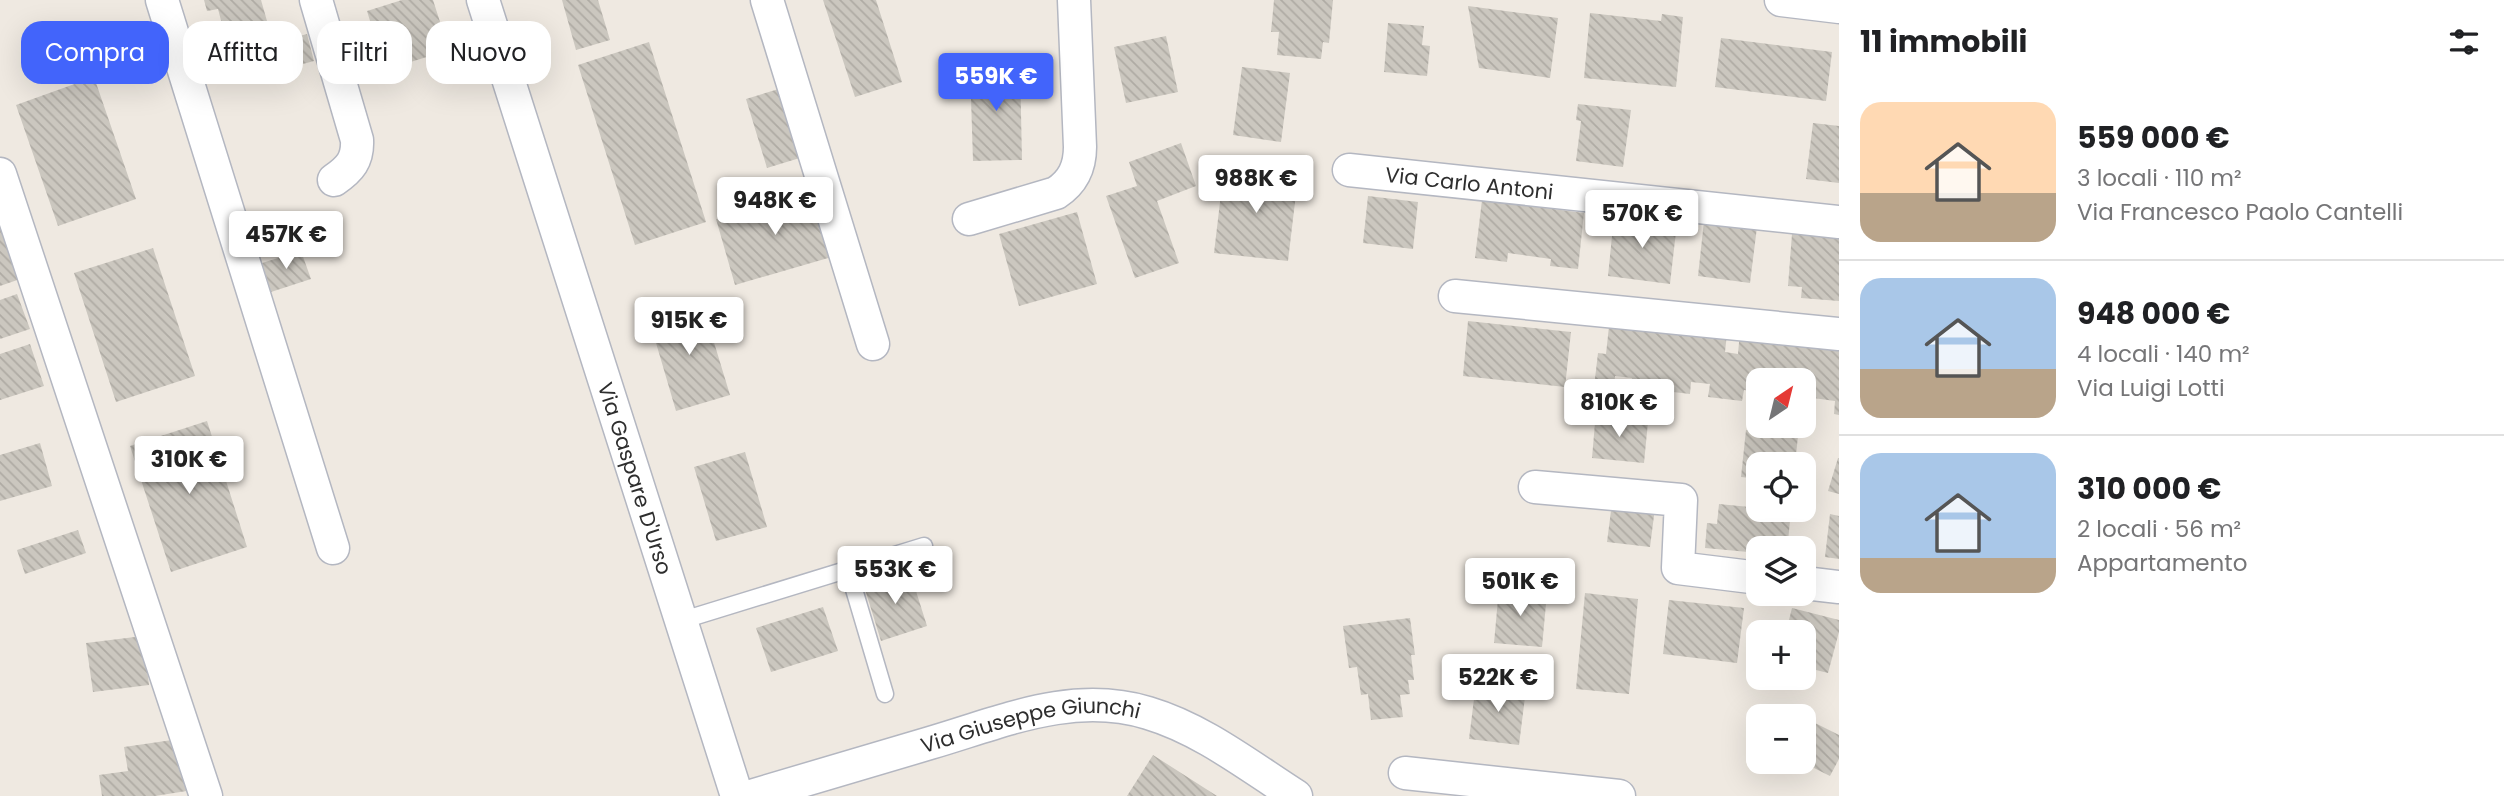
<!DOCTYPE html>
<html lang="it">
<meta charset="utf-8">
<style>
body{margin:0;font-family:Poppins,sans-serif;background:#f6f6f6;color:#202124;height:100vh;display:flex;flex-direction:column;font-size:26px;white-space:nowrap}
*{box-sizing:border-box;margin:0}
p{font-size:23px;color:#757577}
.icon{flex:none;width:38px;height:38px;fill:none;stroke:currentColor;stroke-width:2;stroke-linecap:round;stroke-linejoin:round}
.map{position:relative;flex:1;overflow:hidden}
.drawer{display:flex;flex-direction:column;background:#fff;width:665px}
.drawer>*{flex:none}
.guide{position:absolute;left:21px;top:21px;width:665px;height:63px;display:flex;gap:14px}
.needle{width:46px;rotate:35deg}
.buttons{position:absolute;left:1746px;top:368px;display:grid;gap:14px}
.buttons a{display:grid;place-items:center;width:70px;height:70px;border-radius:14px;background:#fff;box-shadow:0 7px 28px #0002;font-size:35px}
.price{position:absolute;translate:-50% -60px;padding:0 16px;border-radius:7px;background:#fff;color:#222;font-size:23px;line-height:46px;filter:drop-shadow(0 2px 4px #0008)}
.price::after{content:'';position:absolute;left:50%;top:42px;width:21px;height:16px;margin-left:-10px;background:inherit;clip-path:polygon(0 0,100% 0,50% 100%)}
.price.current{background:#4264fb;color:#fff}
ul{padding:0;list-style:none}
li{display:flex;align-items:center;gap:21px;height:175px;padding:0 21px}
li+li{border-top:2px solid #e0e0e0}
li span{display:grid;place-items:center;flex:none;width:196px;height:140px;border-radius:21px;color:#555}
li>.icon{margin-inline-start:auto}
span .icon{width:84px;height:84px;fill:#fffc;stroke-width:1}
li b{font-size:30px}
h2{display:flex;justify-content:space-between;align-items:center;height:84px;padding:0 21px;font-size:30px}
.pill{padding:0 24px;border-radius:21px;background:#fff;box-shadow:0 7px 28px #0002;font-size:24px;line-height:63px}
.pill.current{background:#4264fb;color:#fff}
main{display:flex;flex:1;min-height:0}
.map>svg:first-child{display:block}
</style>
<main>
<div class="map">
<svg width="1839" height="796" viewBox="0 0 1839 796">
<defs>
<pattern id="building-back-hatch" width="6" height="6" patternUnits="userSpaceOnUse" patternTransform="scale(1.75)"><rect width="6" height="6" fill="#cbc7bf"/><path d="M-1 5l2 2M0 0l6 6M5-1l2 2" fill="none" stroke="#afaba4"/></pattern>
</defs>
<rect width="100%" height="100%" fill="#efe9e1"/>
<path fill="url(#building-back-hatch)" d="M204 0H261L267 21 224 32 218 9 207 11Z
M402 0H433L449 50 385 70 367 11Z
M562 0H598L610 40 576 50Z
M823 0H876L902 82 855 97Z
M1274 0H1333L1329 43 1323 42 1321 59 1277 55 1279 32H1271Z
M1468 6 1558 18 1550 78 1479 68Z
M1590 13 1661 21 1662 14 1683 17 1676 87 1584 78Z
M1388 23 1424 26 1422 45 1430 46 1427 76 1384 72Z
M307 34 314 61 273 72 266 45Z
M1166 36 1178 92 1126 103 1114 47Z
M1721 38 1832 52 1826 101 1715 87Z
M649 42 706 222 635 245 578 65Z
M1020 66 1022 160 973 161 970 67Z
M1242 67 1290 73 1281 142 1233 135Z
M94 77 136 199 58 226 16 105Z
M782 88 803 157 767 168 746 99Z
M1578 104 1631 110 1623 167 1576 161 1581 121 1576 120Z
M1813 123 1839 126V183L1806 179Z
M1181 143 1196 186 1157 201 1179 263 1135 278 1106 196 1137 186 1129 162Z
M1224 168 1298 177 1288 261 1214 253Z
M816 190 835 256 735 285 716 219Z
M1368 196 1418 202 1413 249 1363 243Z
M1482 200 1584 213 1578 269 1550 266 1551 259 1508 253 1507 262 1475 258Z
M0 210 23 278 0 286Z
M1077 212 1097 284 1019 306 999 234Z
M1614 216 1677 223 1670 284 1608 276Z
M1704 221 1757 227 1750 283 1698 276Z
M1792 234 1839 238V301L1801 298 1802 287 1788 286Z
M153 248 195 376 116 402 74 273Z
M301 251 311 279 271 292 262 263Z
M17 294 30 329 0 339V300Z
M702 303 730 395 676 411 649 319Z
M1610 317 1728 324 1725 352 1738 354 1740 331 1839 342V415L1834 414 1835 401 1813 398 1811 410 1804 409V380H1759V392L1744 390 1742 401 1708 397 1710 384 1691 382 1690 394 1631 387 1632 378 1615 376 1614 390 1594 387 1598 353 1606 354Z
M1468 321 1571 332 1565 387 1463 376Z
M30 344 44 386 0 400V354Z
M1596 411 1608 412 1607 418 1648 422 1644 463 1592 458Z
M207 421 247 547 171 572 130 446Z
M1746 430 1798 436 1795 464H1759V479L1741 477Z
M40 443 52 486 0 501V455Z
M745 452 767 527 716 541 694 467Z
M1838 458H1839V494L1828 491Z
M1612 503 1655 508 1650 547 1607 542Z
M1719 504 1791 511 1788 541 1776 540 1775 548H1759V553L1705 548 1707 523 1717 524Z
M1830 514 1839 516V559L1825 557Z
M78 530 86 553 25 574 17 550Z
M910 572 927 626 881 641 864 586Z
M1499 588 1547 593 1542 647 1494 643Z
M1585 593 1638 599 1629 694 1576 689Z
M1669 600 1744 608 1737 663 1663 654Z
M823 607 838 651 771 672 756 628Z
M1792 608 1839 620V632L1828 673 1804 667V632H1786Z
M1410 618 1415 655H1411L1414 680H1408L1410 694 1400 695 1403 717 1371 720 1368 694 1361 695 1357 667 1349 668 1343 626Z
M143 636 149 685 93 692 86 643Z
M1476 683 1526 689 1519 745 1469 739Z
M1805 718 1839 735V759L1830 776 1800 761H1804Z
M179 739 193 790 155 796H102L99 775 128 771 124 747Z
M1153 755 1217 796H1127Z"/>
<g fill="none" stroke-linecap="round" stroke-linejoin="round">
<defs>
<path id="service" d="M848 569 885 694
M680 621 924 546"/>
<g id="minor">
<path d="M162 0 333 548"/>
<path d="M316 0 357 140C358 160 350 169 334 180"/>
<path id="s1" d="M483 0 737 796"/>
<path d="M767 0 873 344"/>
<path d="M1781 0 1839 7"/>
<path id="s2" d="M1349 170 1839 222"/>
<path d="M0 174 206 796"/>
<path d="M969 219 1056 193C1073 182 1080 167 1080 147L1074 0"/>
<path d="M1455 296 1839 334"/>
<path d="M1535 487 1681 500 1678 568 1759 578"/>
<path d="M1804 583 1839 587"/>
<path d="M1405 773 1619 796"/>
<path id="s3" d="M751 796C810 778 870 761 930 743 1002 722 1072 690 1148 713 1202 729 1249 766 1296 796"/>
</g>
</defs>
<use href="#service" stroke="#b4b7c1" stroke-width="19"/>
<use href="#minor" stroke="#b4b7c1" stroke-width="35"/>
<use href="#service" stroke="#fff" stroke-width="16"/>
<use href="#minor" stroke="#fff" stroke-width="32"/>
</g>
<g text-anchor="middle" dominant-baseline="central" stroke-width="7" stroke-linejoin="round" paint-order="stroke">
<g font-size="21" fill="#2e2e2e" stroke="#fff">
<text stroke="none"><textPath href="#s2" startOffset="121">Via Carlo Antoni</textPath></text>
<text stroke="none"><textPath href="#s1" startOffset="502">Via Gaspare D'Urso</textPath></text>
<text stroke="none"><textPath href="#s3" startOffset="290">Via Giuseppe Giunchi</textPath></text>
</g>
</g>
</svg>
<div class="buttons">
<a><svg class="needle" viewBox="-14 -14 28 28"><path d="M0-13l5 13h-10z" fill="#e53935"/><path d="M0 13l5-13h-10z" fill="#757577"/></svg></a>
<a><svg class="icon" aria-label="locate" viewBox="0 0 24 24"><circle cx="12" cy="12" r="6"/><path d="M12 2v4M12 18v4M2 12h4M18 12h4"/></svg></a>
<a><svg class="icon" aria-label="layers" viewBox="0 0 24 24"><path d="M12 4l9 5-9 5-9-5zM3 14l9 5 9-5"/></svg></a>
<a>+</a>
<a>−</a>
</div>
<b class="price current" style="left:996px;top:113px">559K €</b>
<b class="price" style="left:1256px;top:215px">988K €</b>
<b class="price" style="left:775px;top:237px">948K €</b>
<b class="price" style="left:1642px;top:250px">570K €</b>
<b class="price" style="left:286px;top:271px">457K €</b>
<b class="price" style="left:689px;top:357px">915K €</b>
<b class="price" style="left:1619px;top:439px">810K €</b>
<b class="price" style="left:189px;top:496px">310K €</b>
<b class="price" style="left:895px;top:606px">553K €</b>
<b class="price" style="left:1520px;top:618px">501K €</b>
<b class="price" style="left:1498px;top:714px">522K €</b>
<div class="guide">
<a class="pill current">Compra</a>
<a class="pill">Affitta</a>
<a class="pill">Filtri</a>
<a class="pill">Nuovo</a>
</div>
</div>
<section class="drawer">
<h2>11 immobili<svg class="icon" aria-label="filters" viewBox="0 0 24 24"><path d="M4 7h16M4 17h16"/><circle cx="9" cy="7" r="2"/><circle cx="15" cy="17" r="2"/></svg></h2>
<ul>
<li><span style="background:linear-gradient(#ffd9b3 65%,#b9a48a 0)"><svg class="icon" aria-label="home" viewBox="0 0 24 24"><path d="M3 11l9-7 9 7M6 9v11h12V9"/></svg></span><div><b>559 000 €</b><p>3 locali · 110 m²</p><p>Via Francesco Paolo Cantelli</p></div></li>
<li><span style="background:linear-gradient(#a9c7e8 65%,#b9a48a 0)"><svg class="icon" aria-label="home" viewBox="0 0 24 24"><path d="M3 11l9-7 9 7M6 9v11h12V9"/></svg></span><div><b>948 000 €</b><p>4 locali · 140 m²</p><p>Via Luigi Lotti</p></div></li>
<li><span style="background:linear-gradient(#a9c7e8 75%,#b9a48a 0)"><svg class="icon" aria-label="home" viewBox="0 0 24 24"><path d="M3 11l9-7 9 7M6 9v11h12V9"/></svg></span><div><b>310 000 €</b><p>2 locali · 56 m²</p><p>Appartamento</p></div></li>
</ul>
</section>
</main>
